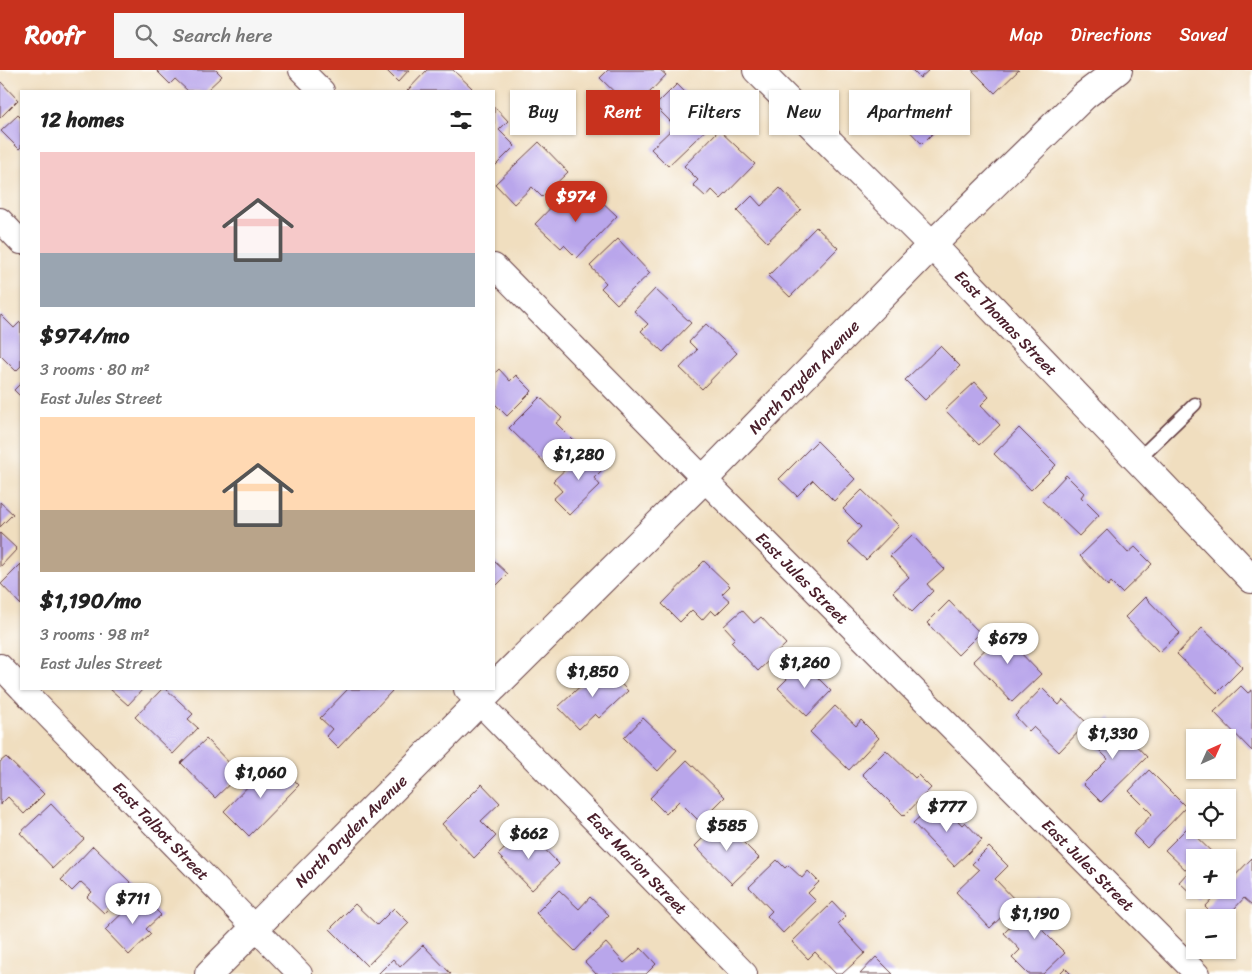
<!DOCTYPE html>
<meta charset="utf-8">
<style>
body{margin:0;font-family:Sriracha,sans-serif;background:#f6f6f6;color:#222;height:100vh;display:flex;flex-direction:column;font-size:19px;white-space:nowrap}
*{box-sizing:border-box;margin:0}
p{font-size:16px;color:#767676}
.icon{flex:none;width:28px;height:28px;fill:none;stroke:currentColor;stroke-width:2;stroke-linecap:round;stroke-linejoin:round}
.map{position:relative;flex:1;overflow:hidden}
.details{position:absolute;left:20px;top:20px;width:475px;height:600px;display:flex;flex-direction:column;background:#fff;border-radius:0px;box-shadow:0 1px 4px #0004}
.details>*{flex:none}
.hud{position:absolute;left:510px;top:20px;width:475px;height:45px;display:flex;gap:10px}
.needle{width:32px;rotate:45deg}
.controls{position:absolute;left:1186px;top:659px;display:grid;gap:10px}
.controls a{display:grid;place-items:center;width:50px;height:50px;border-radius:0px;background:#fff;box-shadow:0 1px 4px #0004;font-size:25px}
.price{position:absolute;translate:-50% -42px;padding:0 11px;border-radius:18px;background:#fff;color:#222;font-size:16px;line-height:32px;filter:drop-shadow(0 1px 2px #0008)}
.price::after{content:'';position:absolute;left:50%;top:30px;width:15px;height:11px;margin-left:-8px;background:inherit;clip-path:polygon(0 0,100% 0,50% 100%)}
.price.on{background:#c8321e;color:#fff}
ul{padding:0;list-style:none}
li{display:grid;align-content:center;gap:10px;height:265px;padding:0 20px}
li span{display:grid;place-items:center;height:155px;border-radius:0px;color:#555}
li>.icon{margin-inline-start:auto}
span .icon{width:90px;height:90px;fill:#fffc;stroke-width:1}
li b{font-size:21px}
h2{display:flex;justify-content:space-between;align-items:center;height:60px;padding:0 20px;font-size:21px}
.chip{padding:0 18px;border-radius:0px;background:#fff;box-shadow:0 1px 4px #0004;font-size:18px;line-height:45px}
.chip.on{background:#c8321e;color:#fff}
header{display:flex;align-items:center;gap:30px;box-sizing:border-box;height:70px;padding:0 25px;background:#c8321e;color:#fff}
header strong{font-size:24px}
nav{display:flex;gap:28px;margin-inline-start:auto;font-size:18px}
.search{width:350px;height:45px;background:#f6f6f6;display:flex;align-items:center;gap:12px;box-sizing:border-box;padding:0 18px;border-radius:0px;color:#767676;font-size:19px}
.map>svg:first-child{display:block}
</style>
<header>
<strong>Roofr</strong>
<div class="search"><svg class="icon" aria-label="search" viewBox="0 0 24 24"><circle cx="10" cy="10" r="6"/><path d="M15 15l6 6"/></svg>Search here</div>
<nav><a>Map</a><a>Directions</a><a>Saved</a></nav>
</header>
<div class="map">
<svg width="1252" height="904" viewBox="0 0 1252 904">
<rect width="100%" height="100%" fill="#fff"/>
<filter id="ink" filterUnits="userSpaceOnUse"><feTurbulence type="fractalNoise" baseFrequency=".02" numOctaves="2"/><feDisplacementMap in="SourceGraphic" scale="10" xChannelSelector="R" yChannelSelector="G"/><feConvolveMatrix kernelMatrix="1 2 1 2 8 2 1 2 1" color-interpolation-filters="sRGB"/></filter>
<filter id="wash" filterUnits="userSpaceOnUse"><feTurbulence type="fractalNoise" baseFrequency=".0096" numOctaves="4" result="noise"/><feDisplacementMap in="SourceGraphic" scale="20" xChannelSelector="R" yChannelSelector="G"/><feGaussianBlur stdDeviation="1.12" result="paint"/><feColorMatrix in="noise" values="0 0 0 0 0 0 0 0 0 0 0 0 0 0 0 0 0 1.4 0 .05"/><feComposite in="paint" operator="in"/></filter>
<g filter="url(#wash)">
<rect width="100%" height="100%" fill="#f0debf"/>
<g id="blocks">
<path fill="#b9a6eb" d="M156 0H216L222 6 206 21H188L175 9 170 14Z
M389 0H409L398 12 387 1Z
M427 0H453L472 18 469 21H407Z
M608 0H660L666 5 633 40 600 8Z
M912 0H929L920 8Z
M972 0H1019L995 23Z
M0 11 18 30 0 48Z
M677 14 714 52 668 96 651 79 675 56 655 36Z
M913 25 941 55 922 74 893 44Z
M494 36 508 51 499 60 515 76 494 97Z
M18 45 21 48V77L19 79 1 61Z
M719 60 755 94 721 129 712 120 706 127 693 115 698 110 684 96Z
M539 72 568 102 542 127 532 117 514 134 495 114Z
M780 118 801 140 767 172 737 141 752 126 761 136Z
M565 123 583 140 596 126 617 146 577 188 564 175 561 178 535 154Z
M816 157 838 178 790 227 768 206Z
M618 169 650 203 617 234 601 218 606 213 590 196Z
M655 219 691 253 663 282 641 261 648 254 634 241Z
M1 245 14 258 20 252 21 253V296L16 301 0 285V247Z
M706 254 737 283 702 319 680 298 697 280 689 272Z
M940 276 960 296 925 330 905 310Z
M499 299 510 311 516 305 532 321 507 346 494 333V304Z
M975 312 989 327 981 335 1000 355 979 375 945 340Z
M21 313V327L14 320Z
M540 327 562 348 556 353 574 371 549 397 509 358Z
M1019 358 1056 395 1031 420 994 384Z
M817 371 855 409 834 431 813 410 797 426 779 409Z
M589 377 607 395 594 408 600 415 569 445 553 429 562 421 553 411Z
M1066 405 1084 423 1081 427 1099 445 1079 466 1042 431Z
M862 420 899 456 866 490 847 472 861 457 843 439Z
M0 432 13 444 0 457Z
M1107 460 1128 483 1135 477 1152 494 1122 523 1111 512 1108 516 1080 486Z
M0 463 17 479 0 497Z
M912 465 944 499 927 514 933 521 912 542 893 522 909 507 890 486Z
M494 491 508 504 494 518Z
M704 491 730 516 722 524 730 531 716 545 711 540 702 550 692 540 680 552 662 534Z
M21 494V535L1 514Z
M1145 527 1180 563 1159 582 1125 547Z
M949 531 980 563 958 585 927 553Z
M742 540 754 553 761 547 786 574 758 601 731 572 735 568 724 556Z
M1011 555 1024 568 1015 577 1041 604 1012 632 973 591Z
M1202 558 1243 597 1217 623 1177 584Z
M803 593 831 621 807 646 778 618Z
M603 595 628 621 599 648 595 644 579 659 558 637Z
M1241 616 1248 623 1252 620V681L1214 642Z
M1042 618 1059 635 1063 630 1087 653 1059 682 1033 657 1029 661 1015 646Z
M110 619H143L128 635Z
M162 619H166L193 644 188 649 198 658 173 684 135 647Z
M348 619H390L392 621 338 678 326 666 332 659 320 648Z
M835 636 856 656 861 650 879 668 849 700 810 662Z
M643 648 677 680 658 701 624 668Z
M1110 648 1147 687 1101 732 1083 714 1108 689 1088 669Z
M206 669 240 704 215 728 181 693Z
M886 680 915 708 918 705 931 718 904 746 862 704Z
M6 687 44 724 24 744 8 727 0 735V692Z
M687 690 725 727 700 752 679 731 666 744 650 728Z
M278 693 299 715 249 766 224 741 260 704 264 708Z
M1149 700 1186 737 1147 778 1133 764 1152 744 1129 721Z
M482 714 500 733 481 751 496 766 474 788 442 754Z
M938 730 962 755 965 752 982 770 954 796 913 753Z
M51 734 84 769 53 798 20 763Z
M721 750 759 788 732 814 695 776Z
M1187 758 1218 788H1195V820H1205L1197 829 1179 812 1188 802 1165 780Z
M525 759 559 794 532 820 498 785Z
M93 776 132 814 104 843 87 827 92 822 81 812 72 821 61 810Z
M989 777 1008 796 995 809 1017 832 990 858 956 822 979 800 972 794Z
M1252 788V835L1244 828 1226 848H1216L1205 837 1221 820H1228V813Z
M777 790 785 798 788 795 802 808 808 801 819 812 808 823 816 831 783 863 767 846 772 841 749 817Z
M559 820 579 839 590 827 609 845 575 881 536 843Z
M141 825 161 845 146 859 151 864 129 885 105 860Z
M1040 828 1058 846 1043 861 1065 883 1043 904H1028L1012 888 1020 880 1004 863Z
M833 832 846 846 838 854 865 883 842 904H836L815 882 808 889 792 872Z
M355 834 377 855 394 838 409 853 367 896 330 859Z
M606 873 624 893 641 878 656 894 646 904H596L585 892Z
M423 875 451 904H378L393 889 400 897Z
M876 887 893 904H860Z
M1065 898 1071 904H1059Z"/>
</g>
</g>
<g filter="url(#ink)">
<use href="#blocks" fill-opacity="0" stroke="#633c41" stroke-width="1"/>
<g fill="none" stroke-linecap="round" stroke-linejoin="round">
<defs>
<path id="service" d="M1137 390 1195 334"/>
<path id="minor" d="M301 0 322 21
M0 150 21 172
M494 196 704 409 1197 904
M0 596 21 618
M22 619 300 904
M466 619 745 904"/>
<path id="tertiary" d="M757 0 932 175 1252 509
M494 617 704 409 932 175 1084 26 1118 0
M209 904 492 619"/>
</defs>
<use href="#service" stroke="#633c41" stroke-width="15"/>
<use href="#minor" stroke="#633c41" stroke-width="26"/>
<use href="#tertiary" stroke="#633c41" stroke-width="30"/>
<use href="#service" stroke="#fff" stroke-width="12"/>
<use href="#minor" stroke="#fff" stroke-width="24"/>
<use href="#tertiary" stroke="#fff" stroke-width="28"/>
</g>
</g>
<g text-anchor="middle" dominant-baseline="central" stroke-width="5" stroke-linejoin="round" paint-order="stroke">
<g font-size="16" fill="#4a1f2b" stroke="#fff">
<text transform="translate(1006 253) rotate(46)">East Thomas Street</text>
<text transform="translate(804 307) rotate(-46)">North Dryden Avenue</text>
<text transform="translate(802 508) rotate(45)">East Jules Street</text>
<text transform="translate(161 761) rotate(46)">East Talbot Street</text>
<text transform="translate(351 761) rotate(-45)">North Dryden Avenue</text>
<text transform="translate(637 793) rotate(46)">East Marion Street</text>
<text transform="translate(1088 795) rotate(45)">East Jules Street</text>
</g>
</g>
</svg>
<div class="controls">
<a><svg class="needle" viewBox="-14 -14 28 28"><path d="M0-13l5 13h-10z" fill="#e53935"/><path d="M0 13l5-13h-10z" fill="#767676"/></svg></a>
<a><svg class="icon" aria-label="locate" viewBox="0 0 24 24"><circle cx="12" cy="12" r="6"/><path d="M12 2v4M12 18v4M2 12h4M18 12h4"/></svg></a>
<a>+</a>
<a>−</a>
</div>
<b class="price on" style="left:576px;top:153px">$974</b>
<b class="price" style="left:579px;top:411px">$1,280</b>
<b class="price" style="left:1008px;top:595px">$679</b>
<b class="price" style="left:805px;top:619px">$1,260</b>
<b class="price" style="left:593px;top:628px">$1,850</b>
<b class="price" style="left:1113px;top:690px">$1,330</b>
<b class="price" style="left:261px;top:729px">$1,060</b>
<b class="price" style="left:947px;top:763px">$777</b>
<b class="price" style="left:727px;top:782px">$585</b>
<b class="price" style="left:529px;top:790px">$662</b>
<b class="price" style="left:133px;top:855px">$711</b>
<b class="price" style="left:1035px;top:870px">$1,190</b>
<div class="hud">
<a class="chip">Buy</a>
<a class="chip on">Rent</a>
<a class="chip">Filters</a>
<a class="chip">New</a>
<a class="chip">Apartment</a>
</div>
<section class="details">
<h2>12 homes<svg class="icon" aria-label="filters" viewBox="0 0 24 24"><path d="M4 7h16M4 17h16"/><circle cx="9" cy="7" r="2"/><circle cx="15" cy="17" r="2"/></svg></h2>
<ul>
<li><span style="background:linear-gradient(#f6c9c9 65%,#9aa5b1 0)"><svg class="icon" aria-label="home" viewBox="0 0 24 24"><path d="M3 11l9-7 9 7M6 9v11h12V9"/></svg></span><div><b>$974/mo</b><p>3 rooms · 80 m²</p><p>East Jules Street</p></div></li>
<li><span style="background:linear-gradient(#ffd9b3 60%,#b9a48a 0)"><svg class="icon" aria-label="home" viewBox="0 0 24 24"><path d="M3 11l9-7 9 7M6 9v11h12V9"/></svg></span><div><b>$1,190/mo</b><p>3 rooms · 98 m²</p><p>East Jules Street</p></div></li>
</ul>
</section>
</div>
